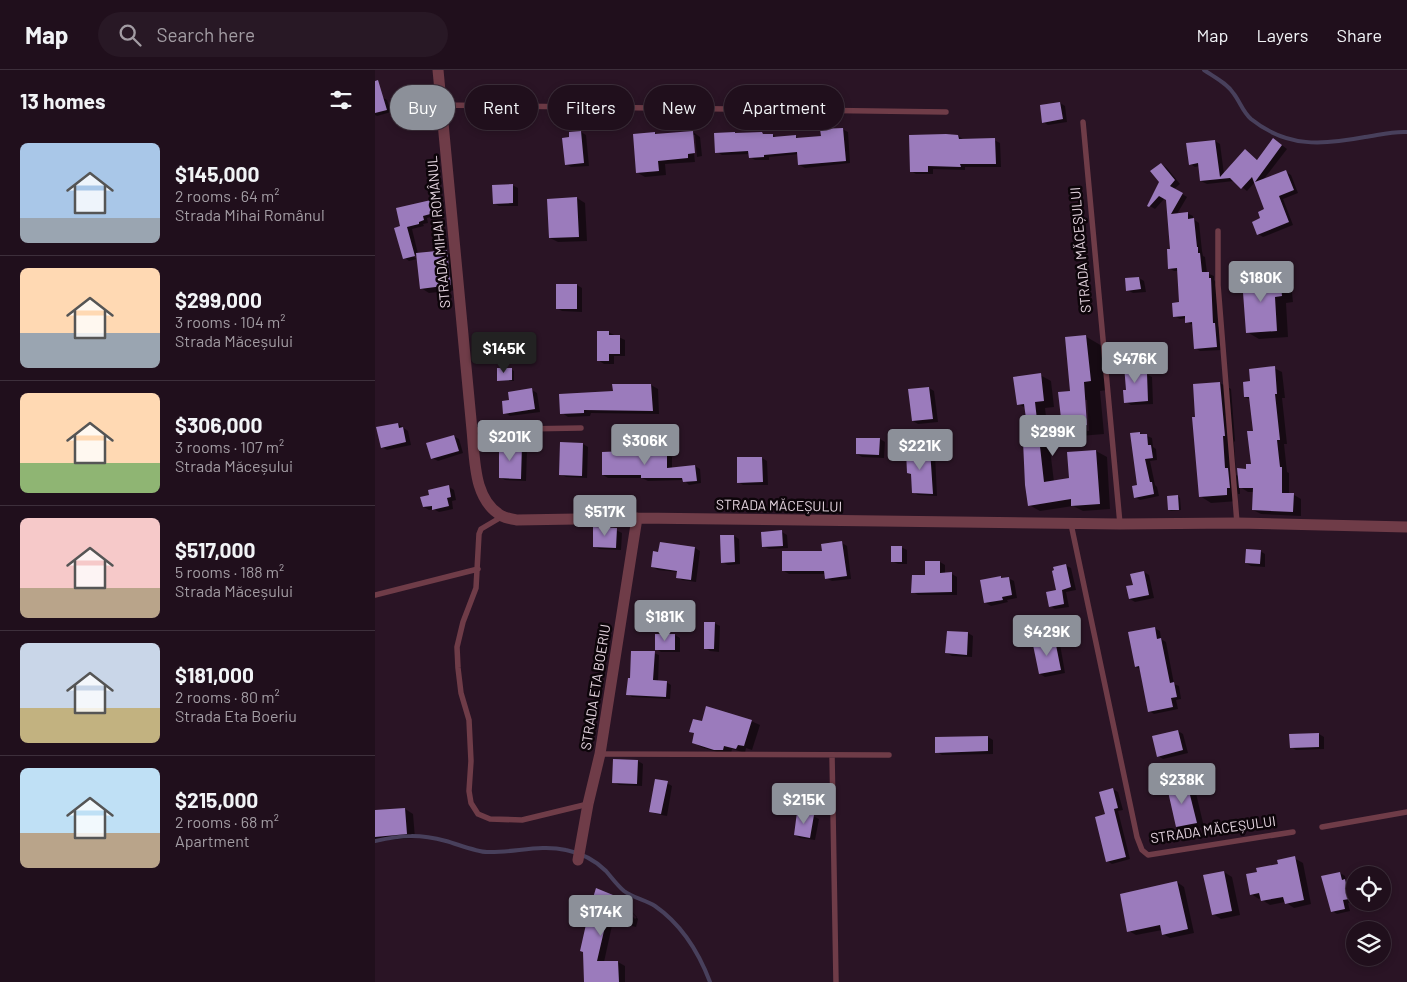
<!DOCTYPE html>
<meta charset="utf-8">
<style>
body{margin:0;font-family:Barlow,sans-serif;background:#281825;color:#f1f3f6;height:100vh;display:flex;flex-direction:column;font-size:19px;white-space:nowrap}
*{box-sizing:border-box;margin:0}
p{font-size:16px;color:#a29ca3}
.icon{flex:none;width:28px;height:28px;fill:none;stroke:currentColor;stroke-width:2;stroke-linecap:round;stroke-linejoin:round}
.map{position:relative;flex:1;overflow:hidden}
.drawer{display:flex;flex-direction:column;background:#200f1c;width:375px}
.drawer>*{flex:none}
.guide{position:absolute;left:15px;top:15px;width:475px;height:45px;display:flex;gap:10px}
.fabs{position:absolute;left:971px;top:796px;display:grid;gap:10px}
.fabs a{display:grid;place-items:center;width:45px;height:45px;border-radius:50%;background:#200f1c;box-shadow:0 2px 8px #0003,0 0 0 1px #3d2f3b;font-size:25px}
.price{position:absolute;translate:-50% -42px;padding:0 11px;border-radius:5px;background:#8c9099;color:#fff;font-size:16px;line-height:32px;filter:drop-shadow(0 1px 2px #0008)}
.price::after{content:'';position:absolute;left:50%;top:30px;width:15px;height:11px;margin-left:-8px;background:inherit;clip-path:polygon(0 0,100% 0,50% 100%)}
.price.on{background:#222;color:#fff}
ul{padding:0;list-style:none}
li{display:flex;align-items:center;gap:15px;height:125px;padding:0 20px}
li+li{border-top:1px solid #3d2f3b}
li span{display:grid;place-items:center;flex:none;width:140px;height:100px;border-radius:8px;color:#555}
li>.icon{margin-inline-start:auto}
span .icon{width:60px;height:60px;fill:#fffc;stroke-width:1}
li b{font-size:21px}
h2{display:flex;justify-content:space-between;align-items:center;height:60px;padding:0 20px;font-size:21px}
.chip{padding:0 18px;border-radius:22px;background:#200f1c;box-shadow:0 2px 8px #0003,0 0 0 1px #3d2f3b;font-size:18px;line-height:45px}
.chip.on{background:#8c9099;color:#fff}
header{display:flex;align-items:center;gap:30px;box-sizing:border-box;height:70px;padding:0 25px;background:#200f1c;border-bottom:1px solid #3d2f3b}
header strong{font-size:24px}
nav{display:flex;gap:28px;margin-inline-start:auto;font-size:18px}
.search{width:350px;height:45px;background:#281825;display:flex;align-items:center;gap:12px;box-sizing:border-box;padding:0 18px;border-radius:28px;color:#a29ca3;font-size:19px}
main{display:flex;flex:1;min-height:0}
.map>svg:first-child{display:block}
</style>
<header>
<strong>Map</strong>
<div class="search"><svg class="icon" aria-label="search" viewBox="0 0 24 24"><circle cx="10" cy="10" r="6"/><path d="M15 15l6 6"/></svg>Search here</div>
<nav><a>Map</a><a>Layers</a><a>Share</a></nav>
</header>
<main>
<section class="drawer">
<h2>13 homes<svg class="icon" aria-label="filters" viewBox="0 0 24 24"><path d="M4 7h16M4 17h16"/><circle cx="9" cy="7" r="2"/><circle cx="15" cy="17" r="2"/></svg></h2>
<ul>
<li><span style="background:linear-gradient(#a9c7e8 75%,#9aa5b1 0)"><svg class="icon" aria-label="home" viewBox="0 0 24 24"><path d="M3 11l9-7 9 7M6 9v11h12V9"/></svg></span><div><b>$145,000</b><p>2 rooms · 64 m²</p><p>Strada Mihai Românul</p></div></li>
<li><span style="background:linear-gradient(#ffd9b3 65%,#9aa5b1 0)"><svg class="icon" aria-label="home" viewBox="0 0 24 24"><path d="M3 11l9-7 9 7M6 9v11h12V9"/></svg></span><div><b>$299,000</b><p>3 rooms · 104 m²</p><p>Strada Măceșului</p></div></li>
<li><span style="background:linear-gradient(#ffd9b3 70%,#8fb573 0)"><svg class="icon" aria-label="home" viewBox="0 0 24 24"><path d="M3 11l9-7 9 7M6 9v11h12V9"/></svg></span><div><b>$306,000</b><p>3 rooms · 107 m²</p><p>Strada Măceșului</p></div></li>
<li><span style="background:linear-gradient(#f6c9c9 70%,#b9a48a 0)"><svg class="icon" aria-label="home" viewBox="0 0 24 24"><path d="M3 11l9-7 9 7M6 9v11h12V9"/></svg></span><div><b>$517,000</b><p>5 rooms · 188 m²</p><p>Strada Măceșului</p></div></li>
<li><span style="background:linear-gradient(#c9d6e8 65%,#c2b280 0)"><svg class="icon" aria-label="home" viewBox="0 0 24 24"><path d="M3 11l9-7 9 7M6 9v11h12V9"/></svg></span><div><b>$181,000</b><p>2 rooms · 80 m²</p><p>Strada Eta Boeriu</p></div></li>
<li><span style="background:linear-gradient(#bfe0f5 65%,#b9a48a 0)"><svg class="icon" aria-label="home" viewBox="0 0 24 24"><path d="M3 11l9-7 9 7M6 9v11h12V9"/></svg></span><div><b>$215,000</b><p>2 rooms · 68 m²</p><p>Apartment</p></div></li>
</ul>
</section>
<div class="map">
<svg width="1032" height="912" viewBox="0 0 1032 912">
<rect width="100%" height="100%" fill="#2a1425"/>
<path fill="#0007" fill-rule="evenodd" d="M7 27 12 30 16 42 2 46 0 45V29Z
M685 33 690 36 692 52 673 55 668 52Z
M467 59 473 62 475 93 430 98 424 95V84L394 87V90H380L375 87V84L347 85 342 82 390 65H398L403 68 421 67 425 69 447 67Z
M206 62 211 65 214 96 196 97 191 94 196 68Z
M318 62 325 67 327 86 322 87 320 65H317L320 92 290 94 291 105 270 107 263 103 280 63 283 65Z
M583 66 588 69 619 70 625 73 626 97H590V100L558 99V104H541L536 101Z
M840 71 845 74 849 104 875 84 883 90 903 72 912 79 888 110 911 102 916 105 923 123 908 129 918 155 888 167 883 164 887 149 891 140 880 112 872 121 859 111 832 114 826 111 825 96 820 97 815 94Z
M786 94 792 98 805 114 799 119 812 127 802 144 812 143 818 146V149L824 153 827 181 828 186 830 187 832 203 839 206V210L841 212 843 256 845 258 847 280 825 281 820 278 818 255 811 252V248L805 249 799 246 806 234 803 201H799L794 198 797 180 792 130 790 128 780 139 773 135 785 112Z
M137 115 143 118V136H124L119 133Z
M202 128 210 133 212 171 183 172 175 168Z
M55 131 60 134 63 145 52 148 53 153 48 154 49 156 37 159 43 184 71 182 80 186 83 220 54 223 46 218 43 187 35 182 34 184 42 189 34 191 30 188 27 157Z
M905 206 916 213 918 232 911 233 913 267 884 269 872 262Z
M764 208 769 211 771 222 758 223 752 220Z
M182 215H202L207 218V242L187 241 182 238Z
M233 262 250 270V286H239V294H229L223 290Z
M710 266 727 276 732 320 725 321 729 364 705 366 688 356ZM709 330H712L714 361H712Z
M765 295 771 298V304L777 307 778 334 756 335 751 332 752 321Z
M899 298 907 302 910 328H907L912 374H909L912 402 914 403V424L919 425 926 429V446L886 444 878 440 879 422H873L865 417V424H863V431L836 433 825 426 822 348 845 313 856 319 860 371 859 372 861 405 864 406 877 395 879 362 876 330 870 327 877 312Z
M136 299 139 301V311H125L123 310Z
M665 305 676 311 679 337 670 338 679 412 695 409 693 383 721 381 732 387 735 439 708 441 698 436 665 441 654 435 656 372 651 338 643 334Z
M276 315 283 319 284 344 216 343 215 346 193 347 187 343 239 322V316Z
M554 318 559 321 563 352 543 354 538 351Z
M157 320 162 323 165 342 135 346 130 343 136 331Z
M23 354 33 361 36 375 12 380 7 377Z
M765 363 777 368 778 377 781 379 782 390 775 391 780 415 782 417 784 426 765 430 760 427 763 416Z
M78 366 84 369 88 383 63 391 57 388Z
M505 369 510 372 509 388 487 387 482 384Z
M208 374 213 377 212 408 191 407 185 404Z
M147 377 152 380 151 411 130 410 125 407Z
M554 381 560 384 562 426 543 425 538 422 537 405 533 403Z
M254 384H291L297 387V398L320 396 325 399 326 413 314 415 309 410 273 411 267 408H233L228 405Z
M363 388H387L392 391 393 415H368L363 412Z
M74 417 79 420 81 430 77 431 78 439 64 442 58 439 54 440 49 437 56 426Z
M803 426 805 428 806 440 796 441 794 440V427Z
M241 460 247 463 246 480 224 479 219 476Z
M407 462 412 465 413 478 394 479 388 476Z
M359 466 364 469 365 494 353 495 347 492Z
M467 473 472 476 476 509 457 511 451 508V504H414L409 501Z
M526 477 532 480V494H523L517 491Z
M320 478 325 481 321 512 307 510 302 507 303 502 283 500 277 497Z
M885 481 890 484V497L876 496 871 493Z
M565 492 570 495V504H577L582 507V525H543L538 522Z
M690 495 696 498 701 520 691 522 694 537 680 539 675 536 683 521Z
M769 502 774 505 779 528 760 532 755 529 759 516Z
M625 507 629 509 633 508 639 511 642 528 632 530 633 532 616 536 611 533Z
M339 553 345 556 344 582 335 581 330 578Z
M779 558 785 561 786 569 791 572 799 614 804 616 806 629 801 630 803 639 779 644 774 641 766 600 761 597Z
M593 563 598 566 597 587 577 586 572 583Z
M281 565H300L305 568V582H286L281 579Z
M679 571 685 574 690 603 670 607 665 604Z
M279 583 284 585 283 612H291L296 615 295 629 257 627 253 624 256 609Z
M376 651 385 655 377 680 371 678 370 683 357 679 356 684H348L326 677 318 672 320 664 315 661 328 653Z
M803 661 808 664 813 683 788 689 783 686Z
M944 664 949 667V679L921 680 916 677Z
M613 667 618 670V684L567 685 562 682Z
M263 691 268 694 267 716 244 715 238 712Z
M292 713 297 716 292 746 281 744 276 741Z
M812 714 820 719 829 757 811 761 803 757Z
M738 719 743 722 748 740 743 741 755 789 737 794 732 791 731 745Z
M30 739 38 744 40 768 0 771V741Z
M438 746 444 749 440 770 425 768 420 765Z
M919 788 928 793 936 834 919 838 910 832 895 835 887 830 886 828 884 829 876 824 905 795Z
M849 802 857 807 865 845 846 849 838 844Z
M965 803 970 806 971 811 975 813 979 832 973 833 975 841 962 844 957 841Z
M802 812 809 817 819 863 795 868 788 864 787 860 761 865 754 861Z
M238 826 260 849 262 847 245 830 263 849 261 857 238 851 229 892H243L250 896V912H210Z"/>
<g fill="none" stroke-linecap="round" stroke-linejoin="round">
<path stroke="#48405c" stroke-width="4" d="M829 0C839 7 852 13 859 24 865 32 868 42 876 49 912 78 948 75 990 67 1004 65 1018 61 1032 62
M0 771C28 765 44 764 71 771 82 774 102 782 112 782 139 783 165 774 191 780 206 783 221 791 231 801 237 808 242 815 249 821 258 828 271 830 280 836 306 854 324 883 335 912"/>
</g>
<path fill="#9b7bbc" d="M3 10 12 40 0 43V11Z
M685 32 688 49 667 53 665 35Z
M468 58 471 91 423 95 422 82 389 85V87L374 88 373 81 340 83 339 63 360 62V63L387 62 388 64H398V67L421 65V68L446 66 445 59Z
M206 61 209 93 190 95 187 68 194 67V62Z
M318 61 320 83 313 84V88L283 91 284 101 261 103 258 64 280 62V64Z
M571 64 583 65 584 69 620 68 621 94H585L586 97 553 96V102H535L534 65Z
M898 68 907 75 880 112 911 100 919 120 904 126 914 152 882 165 877 152 885 148 883 142 889 139 877 107 866 119 855 108 825 111 823 93 814 95 811 73 840 70 845 107 870 79 882 90Z
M786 93 800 110 795 116 808 123 796 144 813 142V149L819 148 822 177H823V183H825L827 202H834V208H836L838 253H840L842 277 819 279 817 252 810 253V246L798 247 797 233 804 232 802 198 793 199 792 179H795L791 130 784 126 774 137 772 136 784 112 775 101Z
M138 114V133L118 134 117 115Z
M202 127 204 167 174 168 172 129Z
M56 130 59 143 48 146 49 150 44 152V154L32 157 40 186 28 189 19 158 25 156 21 138Z
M72 180 76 215 45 219 41 183Z
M905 205 907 226 900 227 902 261 871 263 867 209Z
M764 207 766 219 751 221 750 208Z
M181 214H202V239H181Z
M222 261H234V265H245V284H234V291H222Z
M711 265 716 311 709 312 712 355 687 357 683 322 695 321 690 267Z
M766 294V303H772L773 331 749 333 748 320H751L749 295Z
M900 296 902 324H900L905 370H902L905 397H907V423H919L918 442 877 440 878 418H864L862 398 871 399V394H876L872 361H878L874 327H869L868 312 875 311 874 299Z
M122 298H137V310L122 311Z
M666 303 669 331 660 332 669 412 694 408 692 382 721 380 725 434 696 436V429L653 436 650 415 648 371 654 370 649 334 642 335 638 307Z
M845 312 850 366H848L850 398H853L855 418H852V425L824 427 817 347H820L818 314Z
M237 314H276L278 341 209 340V343L185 344 184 324 238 321Z
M554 317 558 349 537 351 533 319Z
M157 318 160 339 128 344 127 331 134 330 133 322Z
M23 353 24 358 28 357 31 372 6 378 1 357Z
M765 362V364H772L773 375H776L778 388 770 389 775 412H777L779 424 759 428 757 416 762 415 755 363Z
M79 365 84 381 56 389 51 373Z
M481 368H505L504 385 481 384Z
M185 372 208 373 207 406 184 405Z
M124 375H147L146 409 124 408Z
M555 379 558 424 537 423 536 404 532 403 531 381Z
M251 381 252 383 292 382V398L320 395 322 411 308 412 307 408H266V405H227V382Z
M362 387H387L388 412 362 413Z
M74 415 76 427 72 428 74 436 57 440V436L48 437 45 427 54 425 53 420Z
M803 425 804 440H793L792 426Z
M218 457 242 458 241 478 218 477Z
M407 460 408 476 387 477 386 462Z
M345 465H359L360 492 346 493Z
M467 471 472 506 450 509 449 501H407V481H447L446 474Z
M285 472 320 477 316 510 301 508 302 501 276 497 278 481 283 482Z
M516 476H527V492H516Z
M871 479 886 480 885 494 870 493Z
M550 491H565V503L577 502V522L536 523 537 505H550Z
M691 494 696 517 687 520 689 534 674 537 671 522 681 520 677 501 679 500 678 497Z
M769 501 774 525 754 529 751 516 758 515 755 504Z
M626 506V508L634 507 637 525 627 527 628 530 609 533 605 510Z
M329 552H340L339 579H329Z
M780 557 782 569 786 568 795 613 799 612 802 627 796 628 798 637 773 642 764 596 760 597 753 562Z
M572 561 593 562 592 585 570 583Z
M280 564H300V580H280Z
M680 570 686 600 664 604 658 575Z
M256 581H280L278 610 292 611 291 627 251 625 253 608H255Z
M331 636 377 650 369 676 363 675 361 679 349 676 348 680H339L317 673 319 663 314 662 318 649 327 651Z
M803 660 808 680 782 687 777 666Z
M944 663V677L915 678 914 664Z
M613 666V681L560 683V667Z
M238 689 263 690 262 714 237 713Z
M280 709 293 711 286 744 274 742Z
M812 713 822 753 801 757 792 717Z
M738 718 743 738 739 739 751 787 731 792 720 747 730 744 724 722Z
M30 738 32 764 0 767V740Z
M422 742 439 745 435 768 419 765Z
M920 786 929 830 910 834 908 827 886 831 884 823 875 825 871 804 882 802 881 798 903 794 902 790Z
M849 801 857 841 837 845 828 805Z
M965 802 967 810 970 809 974 829 968 830 970 839 956 842 946 806Z
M802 811 813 859 787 865 785 855 752 862 745 824Z
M221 818 238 825 257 844 254 853 232 848 222 891H243L244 912H209L208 882 205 881 214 841Z"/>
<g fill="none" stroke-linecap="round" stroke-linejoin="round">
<path stroke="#6f3c48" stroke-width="5.5" d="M66 35 571 42
M708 52 745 454
M843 161V215L862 453
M97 360 206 358
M128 446 106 459 104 464 101 518 88 552 82 577 83 598 86 623 94 650 96 691 94 721 96 733 103 744 115 749 147 750 213 734
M696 454 762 767 767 780 773 785 918 762
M0 525 103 499
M225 684 514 685
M457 685 461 912
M947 757 1032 742"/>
<path stroke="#6f3c48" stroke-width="11" d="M63 0 97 360C100 389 98 430 127 446 131 448 137 449 142 450L262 448 745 454 862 453 1032 457
M203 790 213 734 225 684 262 448"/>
</g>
<g text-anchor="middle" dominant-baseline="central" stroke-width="5" stroke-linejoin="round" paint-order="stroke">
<g font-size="14" fill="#e5d5e0" stroke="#0d050a">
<text transform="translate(63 162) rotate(-95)">STRADA MIHAI ROMÂNUL</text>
<text transform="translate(705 180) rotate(-95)">STRADA MĂCEȘULUI</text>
<text transform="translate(404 435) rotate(1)">STRADA MĂCEȘULUI</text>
<text transform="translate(220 617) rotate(-81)">STRADA ETA BOERIU</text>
<text transform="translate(838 759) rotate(-8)">STRADA MĂCEȘULUI</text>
</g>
</g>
</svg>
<div class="fabs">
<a><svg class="icon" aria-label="locate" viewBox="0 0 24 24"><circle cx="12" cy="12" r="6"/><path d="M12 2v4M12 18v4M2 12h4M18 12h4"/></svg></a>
<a><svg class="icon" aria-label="layers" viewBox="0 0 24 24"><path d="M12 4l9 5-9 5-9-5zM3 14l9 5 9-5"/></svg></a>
</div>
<b class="price" style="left:886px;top:233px">$180K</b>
<b class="price on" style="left:129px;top:304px">$145K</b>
<b class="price" style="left:760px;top:314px">$476K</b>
<b class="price" style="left:678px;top:387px">$299K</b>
<b class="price" style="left:135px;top:392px">$201K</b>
<b class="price" style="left:270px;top:396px">$306K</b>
<b class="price" style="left:545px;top:401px">$221K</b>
<b class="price" style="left:230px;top:467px">$517K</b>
<b class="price" style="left:290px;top:572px">$181K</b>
<b class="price" style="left:672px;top:587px">$429K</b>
<b class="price" style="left:807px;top:735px">$238K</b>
<b class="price" style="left:429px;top:755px">$215K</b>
<b class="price" style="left:226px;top:867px">$174K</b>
<div class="guide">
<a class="chip on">Buy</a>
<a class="chip">Rent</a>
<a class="chip">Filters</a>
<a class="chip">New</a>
<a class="chip">Apartment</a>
</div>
</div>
</main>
